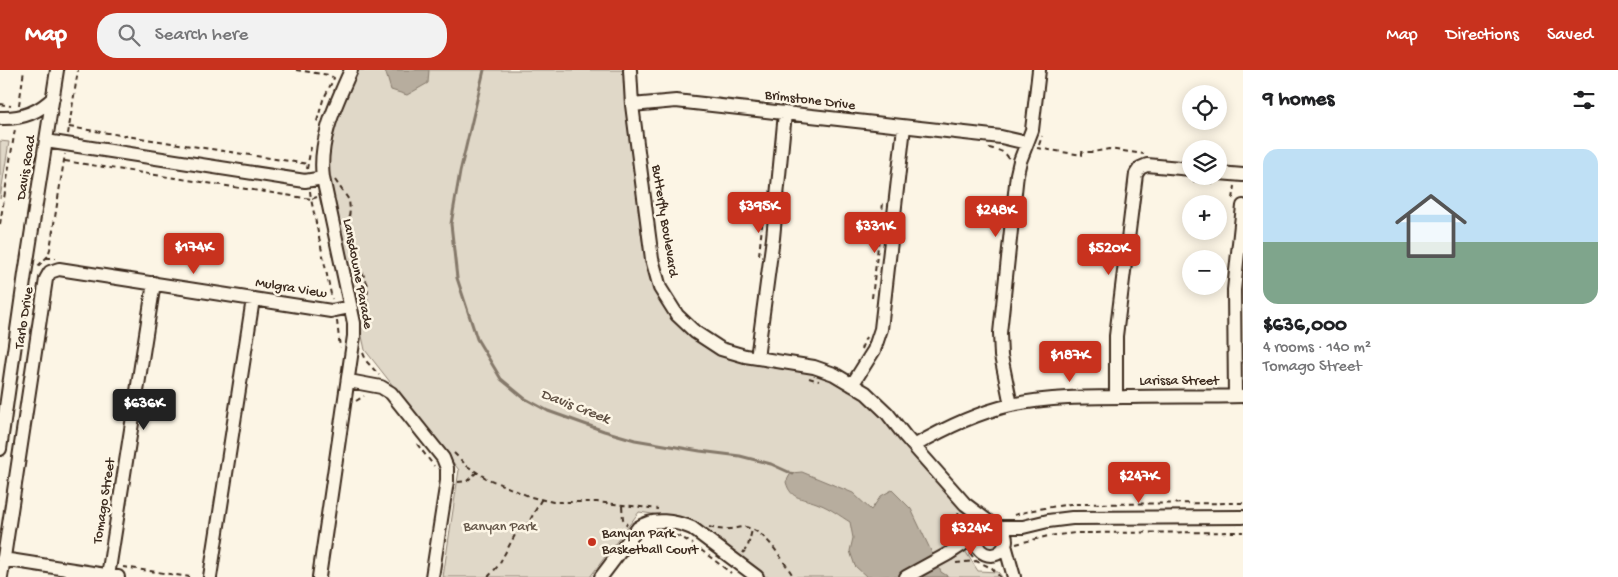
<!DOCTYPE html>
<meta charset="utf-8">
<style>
body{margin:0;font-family:"Gochi Hand",sans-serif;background:#f2f2f2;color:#202124;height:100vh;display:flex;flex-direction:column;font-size:19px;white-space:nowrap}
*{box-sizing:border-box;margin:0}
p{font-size:16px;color:#757577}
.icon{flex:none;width:28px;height:28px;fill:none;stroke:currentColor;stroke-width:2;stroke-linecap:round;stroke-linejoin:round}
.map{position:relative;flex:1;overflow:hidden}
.sheet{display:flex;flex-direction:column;background:#fff;width:375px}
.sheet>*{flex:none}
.fabs{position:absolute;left:1182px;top:15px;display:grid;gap:10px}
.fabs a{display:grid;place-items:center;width:45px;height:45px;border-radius:50%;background:#fff;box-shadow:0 2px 12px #0003;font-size:25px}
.price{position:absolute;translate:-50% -42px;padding:0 11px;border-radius:5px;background:#c8321e;color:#fff;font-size:16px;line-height:32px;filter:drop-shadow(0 1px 2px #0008)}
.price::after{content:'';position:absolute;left:50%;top:30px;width:15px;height:11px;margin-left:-8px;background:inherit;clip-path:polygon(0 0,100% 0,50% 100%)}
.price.on{background:#222;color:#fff}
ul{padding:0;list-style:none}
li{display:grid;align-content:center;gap:10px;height:265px;padding:0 20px}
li+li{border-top:1px solid #e0e0e0}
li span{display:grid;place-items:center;height:155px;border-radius:15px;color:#555}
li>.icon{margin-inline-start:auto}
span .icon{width:90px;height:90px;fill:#fffc;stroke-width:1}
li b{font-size:21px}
h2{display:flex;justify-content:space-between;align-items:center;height:60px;padding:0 20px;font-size:21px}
header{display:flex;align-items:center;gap:30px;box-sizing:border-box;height:70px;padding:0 25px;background:#c8321e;color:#fff}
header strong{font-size:24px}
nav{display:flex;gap:28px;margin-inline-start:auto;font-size:18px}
.search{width:350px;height:45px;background:#f2f2f2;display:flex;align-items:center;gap:12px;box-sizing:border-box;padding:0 18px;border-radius:20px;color:#757577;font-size:19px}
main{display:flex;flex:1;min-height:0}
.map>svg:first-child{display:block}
</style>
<header>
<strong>Map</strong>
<div class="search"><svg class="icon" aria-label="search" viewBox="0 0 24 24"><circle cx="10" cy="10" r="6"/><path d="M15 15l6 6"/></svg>Search here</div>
<nav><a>Map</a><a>Directions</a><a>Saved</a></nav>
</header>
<main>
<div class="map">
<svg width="1243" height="507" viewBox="0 0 1243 507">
<rect width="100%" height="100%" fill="#fcf5e5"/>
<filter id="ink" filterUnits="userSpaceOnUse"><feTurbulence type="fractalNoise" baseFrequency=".02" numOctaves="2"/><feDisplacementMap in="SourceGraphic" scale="10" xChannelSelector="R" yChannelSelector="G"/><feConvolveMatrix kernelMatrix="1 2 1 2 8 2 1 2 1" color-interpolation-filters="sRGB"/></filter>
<g filter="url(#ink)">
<path fill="#e0d8c8" stroke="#8e8173" d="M357 0H624C625 35 631 70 635 105 641 150 640 206 668 243 700 285 735 291 784 298 800 300 817 302 831 310 842 315 855 321 864 329 883 344 895 365 911 383 927 400 959 428 967 449 970 459 966 465 960 473L978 501 998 502 1002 507H924L888 501 881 507H766L699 456 679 448 639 442 590 507H443L459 400 365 280 327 104 329 81 335 50Z
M0 71 9 72 0 129Z"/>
<path fill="#b7ad9e" stroke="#85796b" d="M385 0H429L428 13 407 25 391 20Z
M802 402 853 423 871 440 881 426 892 420 911 439 941 502 949 507H890L889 506 867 507 855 496 850 481 853 468 850 452C840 446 830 438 819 434 803 427 791 431 786 412L791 403Z"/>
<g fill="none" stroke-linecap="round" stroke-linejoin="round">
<path stroke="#85796b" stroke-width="3" d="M484 0 460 102 451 154 457 208 477 269 501 309 524 328 548 341 604 361 635 370 700 381 740 386 771 394 793 404"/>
<defs>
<path id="minor" d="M630 0 632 35 652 189 660 218 677 245 695 262 721 279 745 286 814 297 834 304 866 323 887 343 905 366 965 434 993 455
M632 35 676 31 1001 67 1027 73
M0 48C21 49 38 43 53 28
M46 71 305 111 323 108
M1219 103 1243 105
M757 288 773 168 785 43
M349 311 381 317 391 323 443 388 447 398V411L432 507
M852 315 874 280 881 259 904 57
M1235 326 1234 220 1243 136
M1116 327V266L1136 104 1140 98 1147 95 1191 99
M1011 335 1001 286 1000 263 1017 104 1020 91 1032 60 1039 0
M914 376C945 358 976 343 1011 335 1049 327 1087 327 1125 327 1164 326 1204 327 1243 326
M0 379 25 204 57 0
M976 470a15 15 0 1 1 30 0a15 15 0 1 1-30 0Z
M996 457H1023L1048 451 1072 448 1243 447
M1005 475 1014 507
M3 489 118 507
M108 506 154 213
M1 507 46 209 50 202 59 199 331 241 350 237
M210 507 253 229
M319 507 354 266V253L323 108C318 70 336 34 351 0
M601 507 638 458C653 447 675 451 692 458L757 507
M906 507 948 484 977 465"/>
</defs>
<use href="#minor" stroke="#3b2a1e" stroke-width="16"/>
<path stroke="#3b2a1e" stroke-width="2" stroke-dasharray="5 4" stroke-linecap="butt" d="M296 0 329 5 334 8 323 30 316 55
M0 34 11 36
M19 35 24 0
M69 57 308 94
M68 64 78 0
M1039 75 1042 66
M989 78C997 80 1007 81 1009 90
M1037 78 1082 85V82H1093L1109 79 1144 84
M65 91 311 129 310 121
M307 99 311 77
M335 110 349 130 350 140 348 154 355 186 368 215 366 254
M1193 111 1213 113
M317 127 311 129 332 229
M1233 129 1235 116
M0 154 15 59
M759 185 763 147
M46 188H56
M38 196 48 186 50 179 65 84
M872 228 883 133
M337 251 340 278
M861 279 866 267
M363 283 367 292 379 305
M809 308 819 311
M356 331 364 326
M417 374 434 396
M454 383 467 396 486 408 531 427 553 432H597L658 439
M458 412 467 411 477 402
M622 436 623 449 627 455
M958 443 965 459
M1014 445 1033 440 1070 434 1243 433
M709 457C716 459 722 460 729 459 734 459 739 457 745 457 767 461 782 490 794 507
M965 458 972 453
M658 463 681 467 693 474
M1016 474 1048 466 1075 463 1243 462
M701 480 731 503
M743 483 748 476 752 460
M970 483 976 491 992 498 1000 507
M956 493 976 491
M123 497 190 507
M488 507 498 496 515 465 529 452 541 430"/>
<use href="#minor" stroke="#fcf5e5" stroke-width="12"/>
</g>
</g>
<circle fill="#c8321e" stroke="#fcf5e5" stroke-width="2" cx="592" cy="472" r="5"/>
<g text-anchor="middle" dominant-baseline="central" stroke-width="5" stroke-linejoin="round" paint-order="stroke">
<g font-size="14" fill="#3b2a1e" stroke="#fcf5e5">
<text transform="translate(810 31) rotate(7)">Brimstone Drive</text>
<text transform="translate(27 98) rotate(-81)">Davis Road</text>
<text transform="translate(664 151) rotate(81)">Butterfly Boulevard</text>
<text transform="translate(357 204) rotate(79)">Lansdowne Parade</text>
<text transform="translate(291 219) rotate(9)">Mulgra View</text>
<text transform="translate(25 248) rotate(-81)">Tarlo Drive</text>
<text x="1179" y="311">Larissa Street</text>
<text transform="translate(105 431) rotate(-81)">Tomago Street</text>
</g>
<g font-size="14" fill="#645648" stroke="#fcf5e5">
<text x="500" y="457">Banyan Park</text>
</g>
<g font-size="14" fill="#3b2a1e" stroke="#fcf5e5" text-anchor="start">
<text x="602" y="464">Banyan Park<tspan x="602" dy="16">Basketball Court</tspan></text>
</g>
<g font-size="15" font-style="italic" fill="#605144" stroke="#fcf5e5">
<text transform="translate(575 337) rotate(21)">Davis Creek</text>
</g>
</g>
</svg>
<div class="fabs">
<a><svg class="icon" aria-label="locate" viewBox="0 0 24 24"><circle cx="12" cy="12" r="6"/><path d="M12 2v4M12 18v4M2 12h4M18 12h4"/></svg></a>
<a><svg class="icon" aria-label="layers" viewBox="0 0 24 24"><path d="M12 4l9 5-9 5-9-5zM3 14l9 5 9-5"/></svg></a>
<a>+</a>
<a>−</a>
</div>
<b class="price" style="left:759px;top:164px">$395K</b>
<b class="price" style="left:996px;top:168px">$248K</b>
<b class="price" style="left:875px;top:184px">$331K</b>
<b class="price" style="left:194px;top:205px">$174K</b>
<b class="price" style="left:1109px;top:206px">$520K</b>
<b class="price" style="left:1070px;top:313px">$187K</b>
<b class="price on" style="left:144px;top:361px">$636K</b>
<b class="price" style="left:1139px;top:434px">$247K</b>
<b class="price" style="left:971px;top:486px">$324K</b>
</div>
<section class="sheet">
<h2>9 homes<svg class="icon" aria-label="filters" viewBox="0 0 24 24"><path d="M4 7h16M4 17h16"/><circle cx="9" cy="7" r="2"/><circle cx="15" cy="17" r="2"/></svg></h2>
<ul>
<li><span style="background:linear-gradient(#bfe0f5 60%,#7fa58c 0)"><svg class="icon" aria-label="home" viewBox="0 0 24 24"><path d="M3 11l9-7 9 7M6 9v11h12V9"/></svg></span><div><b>$636,000</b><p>4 rooms · 140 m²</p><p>Tomago Street</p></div></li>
</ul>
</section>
</main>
